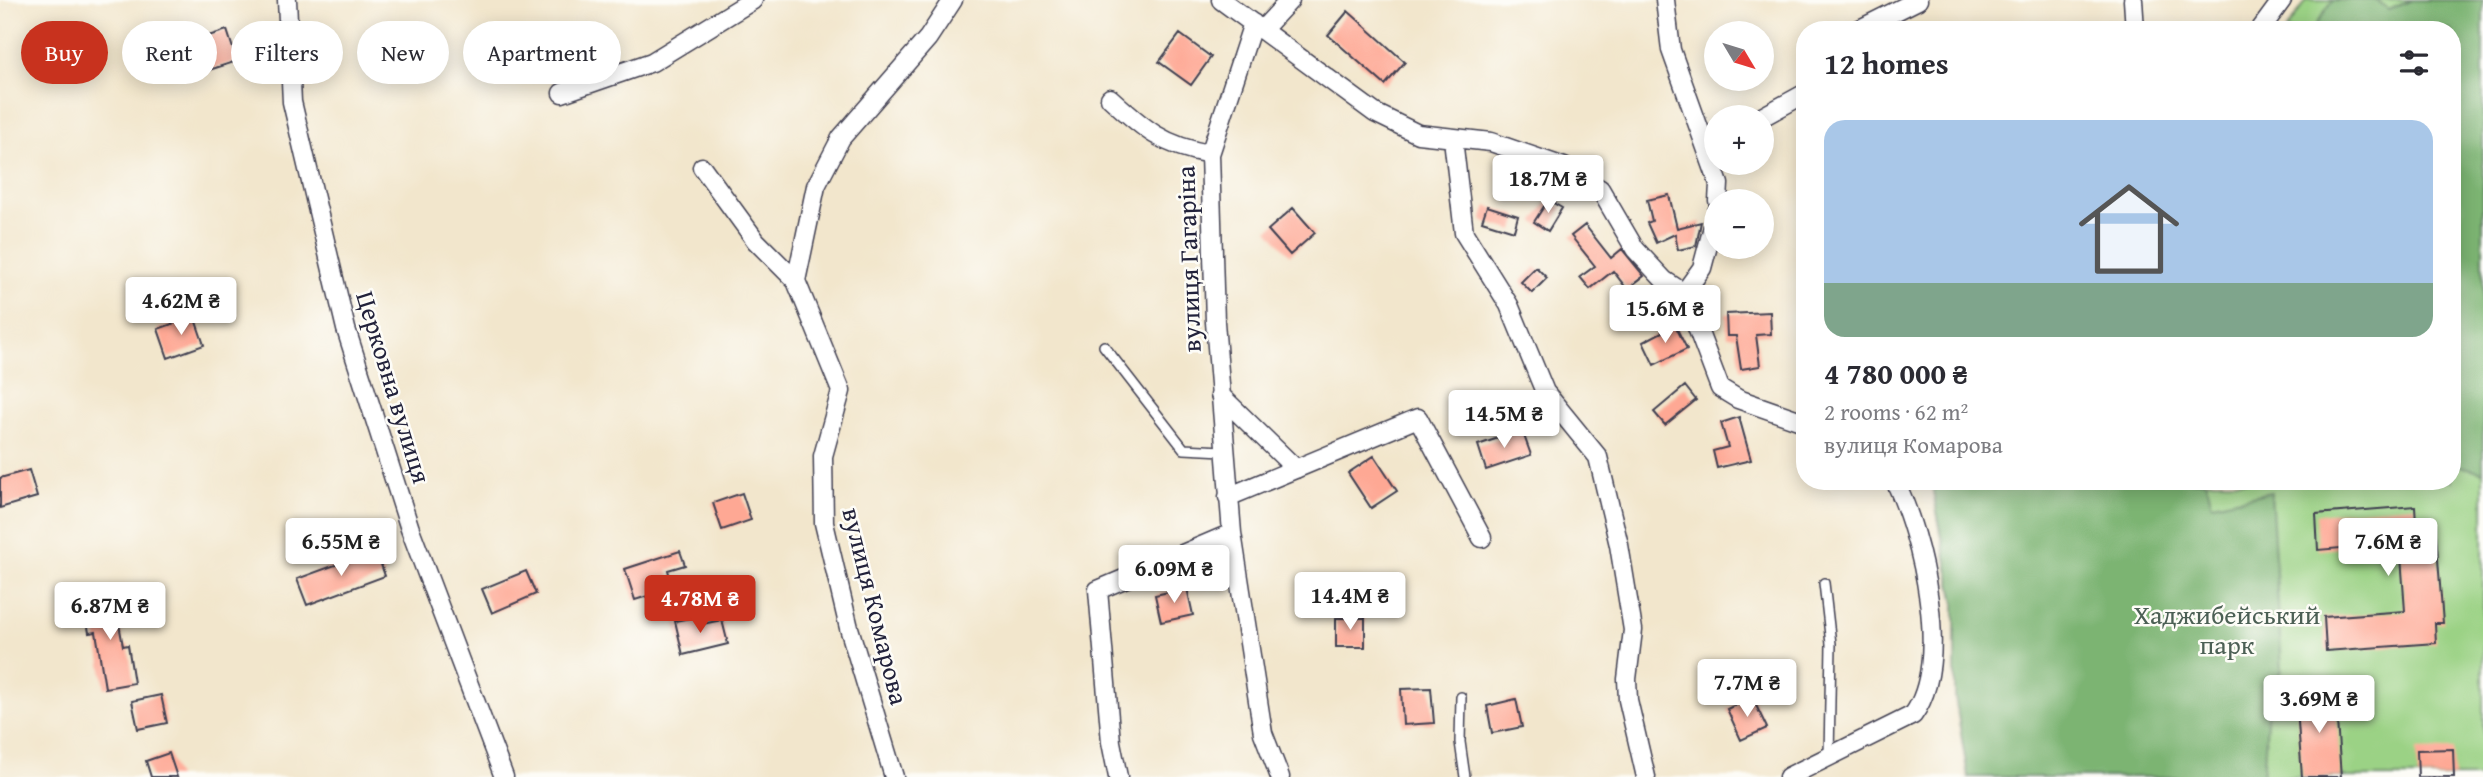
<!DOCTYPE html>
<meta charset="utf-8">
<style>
body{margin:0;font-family:"Gentium Book Plus",serif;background:#f2f2f3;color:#2b2b33;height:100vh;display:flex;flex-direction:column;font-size:26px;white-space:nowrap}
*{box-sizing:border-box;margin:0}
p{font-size:23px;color:#7c7c81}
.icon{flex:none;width:38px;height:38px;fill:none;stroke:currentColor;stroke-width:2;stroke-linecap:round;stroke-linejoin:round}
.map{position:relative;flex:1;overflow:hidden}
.drawer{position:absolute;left:1796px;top:21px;width:665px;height:469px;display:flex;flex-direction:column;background:#fff;border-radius:28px;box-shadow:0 4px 18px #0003}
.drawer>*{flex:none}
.top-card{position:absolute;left:21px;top:21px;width:665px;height:63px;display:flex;gap:14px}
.needle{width:46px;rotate:128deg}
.tools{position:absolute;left:1704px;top:21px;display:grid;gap:14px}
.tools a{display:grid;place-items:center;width:70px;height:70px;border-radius:50%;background:#fff;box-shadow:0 4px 18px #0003;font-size:35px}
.price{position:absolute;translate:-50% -60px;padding:0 16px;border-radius:7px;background:#fff;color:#222;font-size:23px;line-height:46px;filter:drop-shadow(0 2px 4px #0008)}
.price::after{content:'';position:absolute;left:50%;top:42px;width:21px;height:16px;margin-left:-10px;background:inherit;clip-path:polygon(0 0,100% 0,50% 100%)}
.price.current{background:#c8321e;color:#fff}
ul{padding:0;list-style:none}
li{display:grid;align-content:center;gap:14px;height:371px;padding:0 28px}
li+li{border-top:2px solid #e1e1e2}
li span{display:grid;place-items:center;height:217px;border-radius:21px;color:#555}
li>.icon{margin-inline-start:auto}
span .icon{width:126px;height:126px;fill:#fffc;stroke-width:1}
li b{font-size:30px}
h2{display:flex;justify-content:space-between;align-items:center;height:84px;padding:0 28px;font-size:30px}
.chip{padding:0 24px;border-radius:32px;background:#fff;box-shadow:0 4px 18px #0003;font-size:24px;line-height:63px}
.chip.current{background:#c8321e;color:#fff}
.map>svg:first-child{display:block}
</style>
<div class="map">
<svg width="2483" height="777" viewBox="0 0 2483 777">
<rect width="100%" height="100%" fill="#fdfcf7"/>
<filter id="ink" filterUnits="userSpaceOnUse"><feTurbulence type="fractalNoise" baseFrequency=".0143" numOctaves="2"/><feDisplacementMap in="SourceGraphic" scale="14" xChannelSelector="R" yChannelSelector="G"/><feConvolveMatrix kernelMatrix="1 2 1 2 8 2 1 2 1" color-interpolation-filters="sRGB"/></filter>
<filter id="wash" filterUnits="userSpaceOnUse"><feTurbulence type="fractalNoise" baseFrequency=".00686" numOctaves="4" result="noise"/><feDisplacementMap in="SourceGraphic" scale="28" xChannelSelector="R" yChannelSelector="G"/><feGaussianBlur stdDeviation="1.57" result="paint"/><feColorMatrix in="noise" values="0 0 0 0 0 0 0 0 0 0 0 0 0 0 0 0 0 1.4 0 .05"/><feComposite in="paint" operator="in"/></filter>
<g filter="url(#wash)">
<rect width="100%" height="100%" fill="#f2e6cc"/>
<path fill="#9bd285" stroke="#5e7a60" stroke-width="2" d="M2307 0H2483V777H1980L1955 603 1931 481H2452V30H2286Z"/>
<path fill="#7cb472" stroke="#4f6b56" stroke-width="2" d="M2333 0H2376L2388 10 2412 0H2483V472L2452 464V30H2312Z
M1931 481H2206L2212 504 2271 492 2282 670 2269 694 2263 777H1968L1955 697V603Z"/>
<g id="blocks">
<path fill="#fea894" d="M1348 11 1405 62 1385 85 1328 35Z
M227 30 237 61 206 71 196 40Z
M1180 34 1211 57 1191 85 1159 62Z
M1669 195 1677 228 1701 222 1696 246 1678 250 1675 234 1656 243 1647 223 1652 221 1647 200Z
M1548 200 1562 208 1548 231 1534 222Z
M1487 206 1518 216 1514 231 1482 221Z
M1293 208 1315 233 1290 255 1268 230Z
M1585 225 1611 258 1622 249 1644 276 1627 289 1613 271 1590 289 1580 277 1595 266 1571 236Z
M1536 267 1547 278 1532 293 1521 282Z
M1770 312 1771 334 1756 335 1760 366 1741 369 1736 336H1727L1726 314Z
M194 316 204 345 168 358 158 329Z
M1675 325 1687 349 1654 365 1643 342Z
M1685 386 1696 400 1665 425 1654 412Z
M1739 417 1751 460 1717 468 1713 451 1728 447 1721 423Z
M1522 430 1531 455 1486 470 1478 445Z
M1374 456 1397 491 1371 508 1348 473Z
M29 470 37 497 0 508V478Z
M742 493 751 520 722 530 713 503Z
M2415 506 2416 523 2435 521 2443 623H2435L2436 643 2326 651 2324 617 2405 611 2400 543 2318 550 2316 514Z
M376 550 385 576 307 605 297 579Z
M680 551 685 565 668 570 673 588 635 600 625 569Z
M526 571 536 594 492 613 482 589Z
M1187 588 1193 615 1161 622 1155 595Z
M114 596 123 646 128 645 134 683 105 688 96 632 89 633 84 602Z
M700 616 702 624 722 620 728 644 683 655 675 621Z
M1336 618H1365V647H1336Z
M1431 688 1434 723 1403 725 1401 689Z
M2335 692 2341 777H2302L2296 695Z
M161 695 167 723 138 729 132 701Z
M1752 697 1767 728 1741 740 1727 709Z
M1516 699 1522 727 1492 733 1487 706Z
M2453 749 2454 777H2418L2417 750Z
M169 753 177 777H151L146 761Z"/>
</g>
</g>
<g filter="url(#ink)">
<use href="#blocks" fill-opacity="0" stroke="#413f51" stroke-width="2"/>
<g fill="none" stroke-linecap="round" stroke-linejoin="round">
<defs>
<path id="lane" d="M1104 346 1184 449 1223 451
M1824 583 1831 644 1829 757
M1461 697 1460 742 1465 777"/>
<path id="street" d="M287 0 292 102 346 329 410 529 504 777
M1221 0 1375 113 1418 134 1491 142 1564 167 1600 189 1635 249 1664 280 1684 293 1720 388 1738 399 1804 422
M1665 0 1671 50 1719 184 1718 201
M2133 0 2135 30
M1253 23 1210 154 1215 322 1232 533 1263 733 1280 777
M1263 29 1290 0
M1858 30 1918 0
M2260 30 2282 0
M562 93 652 62 753 0
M1110 98C1144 129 1163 146 1210 154
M1762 117 1804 94
M1453 139 1464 233 1509 305 1545 392 1598 457 1619 545 1633 630 1627 679 1628 700 1646 777
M702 167 756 241 796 281
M1684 293 1702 268 1717 212
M1220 395 1296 469
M1228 497 1418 418 1482 538
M894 777 849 628 824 523 823 456 841 391 796 281 816 186 841 138 928 38 953 0
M1118 777 1111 742 1098 590 1232 533
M1788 777 1913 715C1952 662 1922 537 1895 481"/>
</defs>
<use href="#lane" stroke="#413f51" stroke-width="12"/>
<use href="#street" stroke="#413f51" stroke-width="21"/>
<use href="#lane" stroke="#fff" stroke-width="9"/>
<use href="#street" stroke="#fff" stroke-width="18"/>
</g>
</g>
<g text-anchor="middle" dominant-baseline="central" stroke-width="5" stroke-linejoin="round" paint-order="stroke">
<g font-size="26" fill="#22223b" stroke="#fdfcf7">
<text transform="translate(1188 259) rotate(-92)">вулиця Гагаріна</text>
<text transform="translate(394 387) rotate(73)">Церковна вулиця</text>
<text transform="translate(876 606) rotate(76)">вулиця Комарова</text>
</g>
<g font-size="26" fill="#4c6055" stroke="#fdfcf7">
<text x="2227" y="614">Хаджибейський<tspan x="2227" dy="30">парк</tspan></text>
</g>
</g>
</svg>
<div class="tools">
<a><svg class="needle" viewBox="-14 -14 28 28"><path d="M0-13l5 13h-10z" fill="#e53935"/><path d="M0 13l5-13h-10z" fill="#7c7c81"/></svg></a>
<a>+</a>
<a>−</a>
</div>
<b class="price" style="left:1548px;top:215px">18.7M ₴</b>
<b class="price" style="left:181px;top:337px">4.62M ₴</b>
<b class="price" style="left:1665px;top:345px">15.6M ₴</b>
<b class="price" style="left:1504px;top:450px">14.5M ₴</b>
<b class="price" style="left:341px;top:578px">6.55M ₴</b>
<b class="price" style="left:2388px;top:578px">7.6M ₴</b>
<b class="price" style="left:1174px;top:605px">6.09M ₴</b>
<b class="price" style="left:1350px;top:632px">14.4M ₴</b>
<b class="price current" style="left:700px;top:635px">4.78M ₴</b>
<b class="price" style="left:110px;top:642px">6.87M ₴</b>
<b class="price" style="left:1747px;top:719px">7.7M ₴</b>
<b class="price" style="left:2319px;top:735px">3.69M ₴</b>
<div class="top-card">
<a class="chip current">Buy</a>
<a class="chip">Rent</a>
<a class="chip">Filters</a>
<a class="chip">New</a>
<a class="chip">Apartment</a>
</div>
<section class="drawer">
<h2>12 homes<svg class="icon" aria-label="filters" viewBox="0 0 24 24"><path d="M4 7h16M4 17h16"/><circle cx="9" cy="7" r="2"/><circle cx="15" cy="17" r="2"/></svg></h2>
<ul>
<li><span style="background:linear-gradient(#a9c7e8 75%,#7fa58c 0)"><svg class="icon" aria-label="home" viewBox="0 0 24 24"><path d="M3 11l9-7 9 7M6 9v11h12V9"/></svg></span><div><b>4 780 000 ₴</b><p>2 rooms · 62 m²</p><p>вулиця Комарова</p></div></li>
</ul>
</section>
</div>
